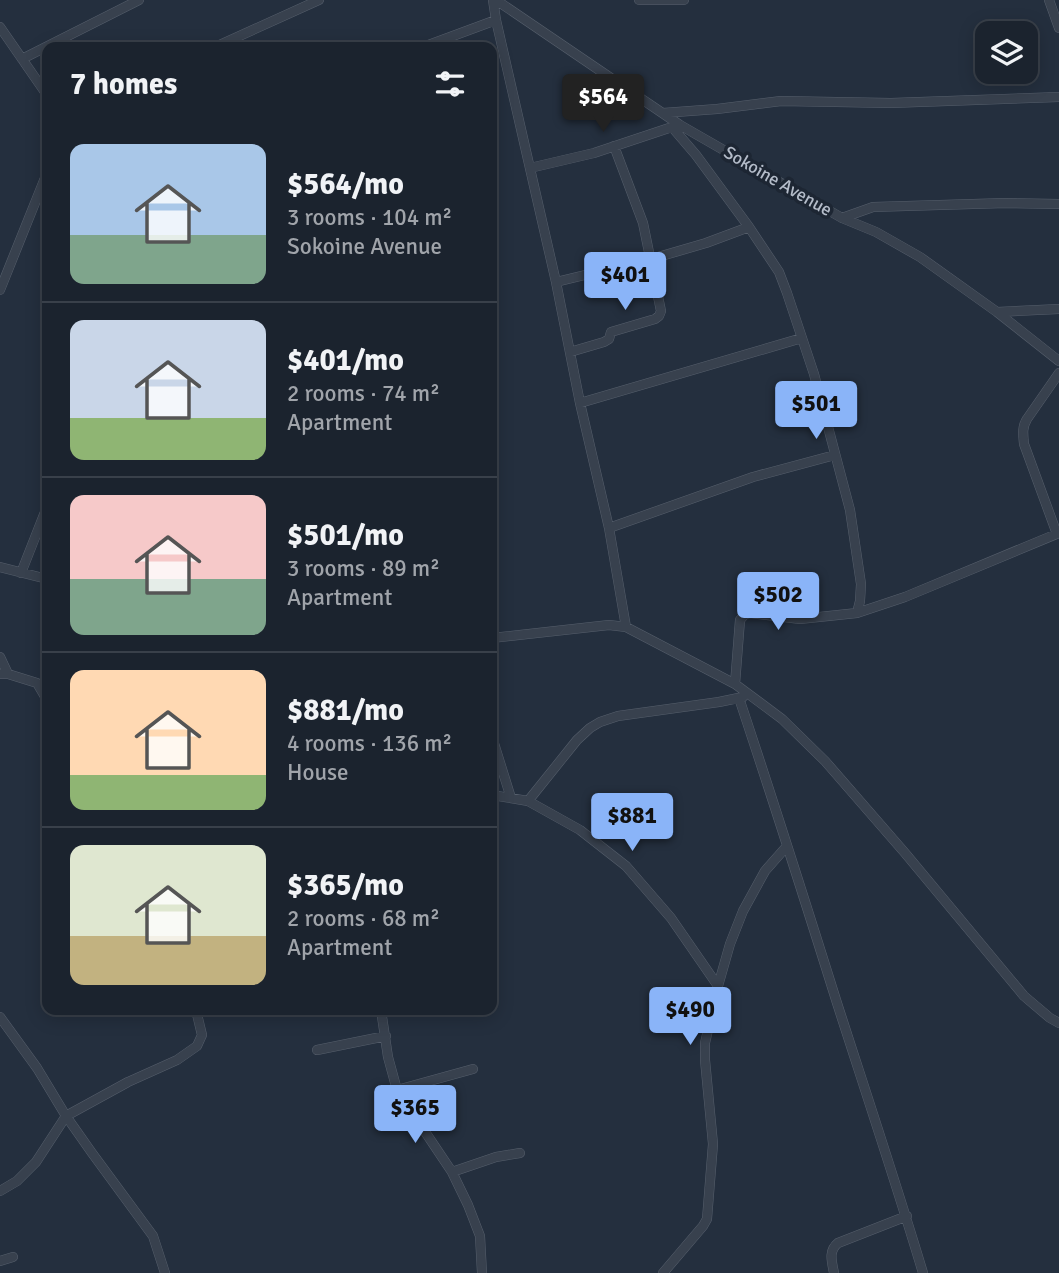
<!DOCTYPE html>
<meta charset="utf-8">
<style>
body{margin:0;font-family:Signika,sans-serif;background:#282f3a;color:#f1f3f6;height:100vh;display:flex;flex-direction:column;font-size:26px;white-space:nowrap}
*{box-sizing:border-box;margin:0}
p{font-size:23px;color:#a0a4aa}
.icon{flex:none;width:38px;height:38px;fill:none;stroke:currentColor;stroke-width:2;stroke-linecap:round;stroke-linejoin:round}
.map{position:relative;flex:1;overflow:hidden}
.details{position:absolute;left:42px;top:42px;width:455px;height:973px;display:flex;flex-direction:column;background:#1b232e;border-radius:14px;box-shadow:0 4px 18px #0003,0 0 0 2px #39404a}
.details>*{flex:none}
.controls{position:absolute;left:975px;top:21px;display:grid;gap:14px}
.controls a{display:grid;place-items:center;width:63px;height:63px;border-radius:14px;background:#1b232e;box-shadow:0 4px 18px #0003,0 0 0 2px #39404a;font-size:35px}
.price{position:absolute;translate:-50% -60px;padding:0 16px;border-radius:7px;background:#8ab4f8;color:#111;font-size:23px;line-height:46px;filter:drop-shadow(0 2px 4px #0008)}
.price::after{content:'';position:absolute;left:50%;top:42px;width:21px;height:16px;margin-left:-10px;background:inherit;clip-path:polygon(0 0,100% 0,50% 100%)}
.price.active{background:#222;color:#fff}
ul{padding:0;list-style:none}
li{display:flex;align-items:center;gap:21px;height:175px;padding:0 28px}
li+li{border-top:2px solid #39404a}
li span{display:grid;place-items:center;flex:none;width:196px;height:140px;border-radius:14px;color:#555}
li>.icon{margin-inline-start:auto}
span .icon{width:84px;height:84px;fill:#fffc;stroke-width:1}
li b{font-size:30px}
h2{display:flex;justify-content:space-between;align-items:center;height:84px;padding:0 28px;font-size:30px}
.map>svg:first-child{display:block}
</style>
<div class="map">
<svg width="1059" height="1273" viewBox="0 0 1059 1273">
<rect width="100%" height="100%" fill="#242f3e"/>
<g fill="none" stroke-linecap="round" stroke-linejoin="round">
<defs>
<path id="minor" d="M493 0 496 20 556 282 580 403 609 528 626 627
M496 0 680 125 842 218 876 232 920 257 997 312 1059 361
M639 0H684
M1049 0 1059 28
M0 27 47 95
M215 47 319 0
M423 47 496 20
M22 59 139 0
M663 113 717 109 781 101 891 103 1059 97
M672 127 696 155 749 227 779 272 787 293 814 374 850 510 861 584 860 601 857 613
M530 168 594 153 675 126
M842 218 873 207 1006 203 1059 204
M556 282 651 259 706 243 749 227
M0 290 47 173
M997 312 1059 309
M570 352 604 342 609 339 611 332 655 319 659 316 661 311 643 223 614 146
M580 403 802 338
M609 528 753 477 835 455
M1057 534 1024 444C1023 434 1022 427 1027 419L1059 373
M0 567 47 579
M21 573 47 507
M492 638 609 625 626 627 735 684 782 719 825 761 905 853 1024 996 1050 1018 1059 1023
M0 657 8 674
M0 674H8L37 683 47 700
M735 684 740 620 745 614 750 613 800 619 857 613 905 597 1059 533
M739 698C773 800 805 901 837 1003 866 1093 896 1183 923 1273
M492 737 511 798
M492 795 528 801 580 830 626 866 671 918 718 986
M528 801 577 740 590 728 600 722 618 716 719 702 743 697
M381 1010 388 1057 397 1090 452 1172 468 1205 480 1236 482 1273
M0 1017 37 1068 66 1116 92 1153 153 1236 165 1273
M317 1050 386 1036
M397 1090 473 1069
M452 1172 496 1157 520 1153
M0 1191 17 1181 36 1162 66 1116 128 1082 177 1060 197 1046 202 1035 196 1010
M0 1261 13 1257
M663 1273 703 1226 707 1219 713 1144 705 1060V1043L718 986 730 944 743 911 765 871 787 846
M834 1273C832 1262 828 1251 838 1243L907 1216"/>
</defs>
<use href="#minor" stroke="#565f6c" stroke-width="10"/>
<use href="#minor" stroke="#38414e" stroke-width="9"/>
</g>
<g text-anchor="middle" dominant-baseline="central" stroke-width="7" stroke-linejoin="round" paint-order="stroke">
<g font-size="18" fill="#b4bcc9" stroke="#1d2633">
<text transform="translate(778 181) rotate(30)">Sokoine Avenue</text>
</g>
</g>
</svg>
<div class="controls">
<a><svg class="icon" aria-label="layers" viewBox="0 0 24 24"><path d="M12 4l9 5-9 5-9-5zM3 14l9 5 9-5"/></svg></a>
</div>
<b class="price active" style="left:603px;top:134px">$564</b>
<b class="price" style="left:625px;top:312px">$401</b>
<b class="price" style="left:816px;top:441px">$501</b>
<b class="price" style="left:778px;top:632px">$502</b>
<b class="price" style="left:632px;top:853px">$881</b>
<b class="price" style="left:690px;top:1047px">$490</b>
<b class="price" style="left:415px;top:1145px">$365</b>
<section class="details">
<h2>7 homes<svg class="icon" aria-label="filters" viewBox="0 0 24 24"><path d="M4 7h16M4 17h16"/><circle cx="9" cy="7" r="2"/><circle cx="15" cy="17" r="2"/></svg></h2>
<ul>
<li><span style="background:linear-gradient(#a9c7e8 65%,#7fa58c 0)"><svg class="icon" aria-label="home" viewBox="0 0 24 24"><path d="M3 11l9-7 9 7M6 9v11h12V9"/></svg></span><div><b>$564/mo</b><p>3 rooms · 104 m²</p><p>Sokoine Avenue</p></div></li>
<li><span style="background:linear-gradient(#c9d6e8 70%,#8fb573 0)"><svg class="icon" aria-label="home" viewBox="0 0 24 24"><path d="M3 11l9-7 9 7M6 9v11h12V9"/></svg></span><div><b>$401/mo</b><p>2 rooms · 74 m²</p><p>Apartment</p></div></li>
<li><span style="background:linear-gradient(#f6c9c9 60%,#7fa58c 0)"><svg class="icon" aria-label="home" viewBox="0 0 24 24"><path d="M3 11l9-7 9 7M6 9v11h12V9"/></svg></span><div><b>$501/mo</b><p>3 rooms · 89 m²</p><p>Apartment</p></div></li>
<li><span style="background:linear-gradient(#ffd9b3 75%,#8fb573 0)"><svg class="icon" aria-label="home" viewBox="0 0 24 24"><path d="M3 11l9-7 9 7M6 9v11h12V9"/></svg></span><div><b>$881/mo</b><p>4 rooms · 136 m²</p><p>House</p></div></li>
<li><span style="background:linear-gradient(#dfe7d0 65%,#c2b280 0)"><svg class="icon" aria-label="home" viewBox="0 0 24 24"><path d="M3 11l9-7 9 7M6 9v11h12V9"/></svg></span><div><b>$365/mo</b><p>2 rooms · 68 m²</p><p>Apartment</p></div></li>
</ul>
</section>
</div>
